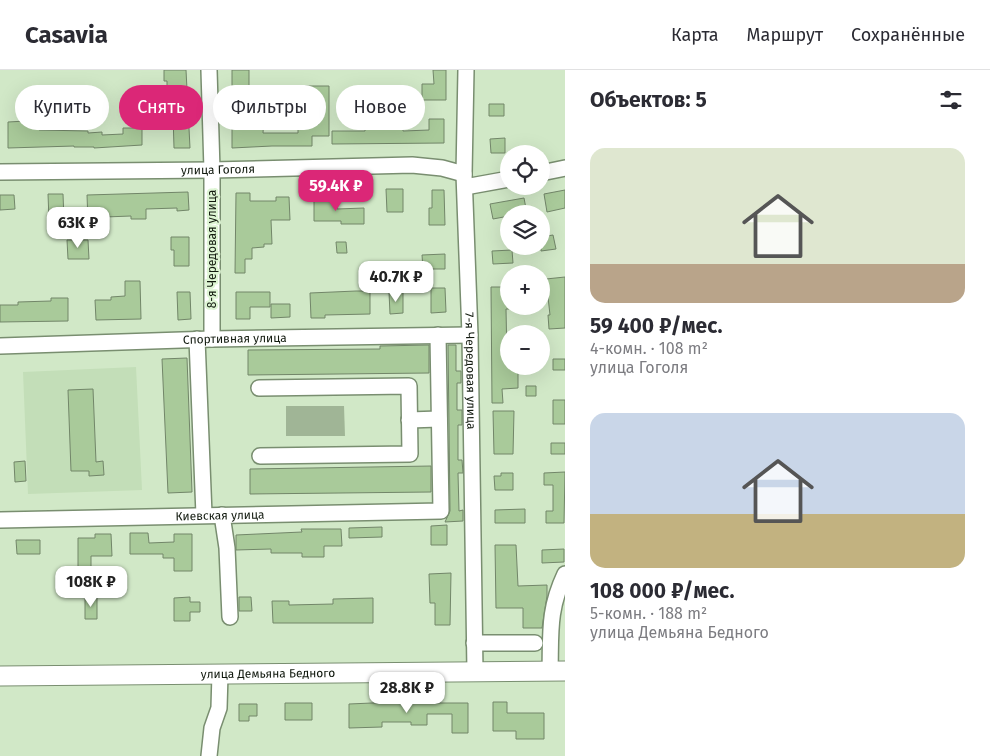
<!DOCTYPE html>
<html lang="ru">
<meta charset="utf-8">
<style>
body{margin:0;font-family:"Fira Sans",sans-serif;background:#f7f7f7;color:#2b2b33;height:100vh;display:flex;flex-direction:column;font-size:19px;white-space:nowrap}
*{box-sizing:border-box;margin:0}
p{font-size:16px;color:#7c7c81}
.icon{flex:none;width:28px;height:28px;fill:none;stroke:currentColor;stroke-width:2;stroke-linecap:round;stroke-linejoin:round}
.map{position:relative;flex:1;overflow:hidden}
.sheet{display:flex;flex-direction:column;background:#fff;width:425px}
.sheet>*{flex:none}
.guide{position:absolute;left:15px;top:15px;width:475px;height:45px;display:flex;gap:10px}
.buttons{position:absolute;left:500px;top:75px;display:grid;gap:10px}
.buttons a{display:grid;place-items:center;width:50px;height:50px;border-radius:50%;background:#fff;box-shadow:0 5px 20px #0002;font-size:25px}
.price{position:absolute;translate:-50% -42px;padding:0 11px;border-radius:10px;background:#fff;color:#222;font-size:16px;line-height:32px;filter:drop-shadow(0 1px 2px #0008)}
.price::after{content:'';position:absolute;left:50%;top:30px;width:15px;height:11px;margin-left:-8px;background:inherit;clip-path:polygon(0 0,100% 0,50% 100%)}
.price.on{background:#db2777;color:#fff}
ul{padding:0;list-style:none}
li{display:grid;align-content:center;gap:10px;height:265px;padding:0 25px}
li span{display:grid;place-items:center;height:155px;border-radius:15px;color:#555}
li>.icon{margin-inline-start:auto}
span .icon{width:90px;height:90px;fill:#fffc;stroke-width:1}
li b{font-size:21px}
h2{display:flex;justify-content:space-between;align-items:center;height:60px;padding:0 25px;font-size:21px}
.chip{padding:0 18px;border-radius:22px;background:#fff;box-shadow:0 5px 20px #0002;font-size:18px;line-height:45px}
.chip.on{background:#db2777;color:#fff}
header{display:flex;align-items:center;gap:30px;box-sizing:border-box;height:70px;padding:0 25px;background:#fff;border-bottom:1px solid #e1e1e2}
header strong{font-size:24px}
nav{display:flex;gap:28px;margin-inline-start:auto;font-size:18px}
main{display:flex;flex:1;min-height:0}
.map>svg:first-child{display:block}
</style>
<header>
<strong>Casavia</strong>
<nav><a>Карта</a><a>Маршрут</a><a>Сохранённые</a></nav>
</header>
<main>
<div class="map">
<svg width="565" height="686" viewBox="0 0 565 686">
<rect width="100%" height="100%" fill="#d1e8c7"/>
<path fill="#c3deb8" d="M136 297 142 420 28 424 23 302Z"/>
<path fill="#a0b596" d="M286 336H344L345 366H286Z"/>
<path fill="#a9ca9a" stroke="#728669" d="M164 0H186L190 78H174L173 44H167V11H164Z
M232 0H249V20H252V47L264 46 263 63H298V54H319V35H305V16H329V66H312V76H272L232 78Z
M433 0H446V30H422V14H434Z
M489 34H504V46H489Z
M365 46H381V51H403V61L429 60V49H444V73L332 74V61H365Z
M26 49H39V60L88 61V63L102 62V65L123 64V58H142V75L94 78V77H74V76L8 78V52L26 51Z
M505 68V83H491L490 69Z
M386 119H403V142H387Z
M432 120H444L445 155H429V138H432Z
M565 120V138L547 142 544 124Z
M188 122 189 140 177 141V138L146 139V149H131V146L105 147V152H88L87 125Z
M236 123H250V131H276V127H289L290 150H271L272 174H264V177L252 178V189H245V203H235Z
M48 124H63L64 150H49Z
M0 125H14L15 139 0 140Z
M314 126H337V139L364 138V154H341V151H314Z
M524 128 527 144H509V146L493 149 490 134Z
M553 165 556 179 541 181V167Z
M171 167H189V196H174V180H171Z
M67 170H88L89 189H68Z
M336 172H346L347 183H337Z
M512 180 513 193 493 194 492 181Z
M445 184V199H423L422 185Z
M565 207V258L549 259 548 245H550L546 209Z
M125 211H140L141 249 96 250 95 230H111V227L125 226Z
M491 217H509V239H506L507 289H509V296H511V298H518V318L502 319 503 333H492Z
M431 218H445L446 242 431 243Z
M356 221H370V244L325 245V248H311L310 223Z
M177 222H190L191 249 178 250Z
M236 222H270V237H250V249H236Z
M389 222H403V243L390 244Z
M51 228H68V251L0 252V235H18V232L51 231Z
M271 234H290V247L271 248Z
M429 275V303L248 305V280L380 279V276Z
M448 275H456V301H461V313H457V340H462V355H458V390H462L463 403H458L459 441 463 440V451L445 452 450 441Z
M187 288 192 422 168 423 162 289Z
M553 289H565V300H553Z
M526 316H536V326H526Z
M93 319 96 392 103 391 104 405 89 406V401H71L68 320Z
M553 330H565V354H553Z
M493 341H514L513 384H494Z
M551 373H565V384H551Z
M25 391 26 411 15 412 14 392Z
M431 396V422L250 424V399Z
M565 402 564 453H546V441H553V415H544V403Z
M501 403H513V420H495L494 406H501Z
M525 439V453H495V440Z
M447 455V475H431V456Z
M382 457V467L349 468V458Z
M301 459H341L342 476H324V487H302V483H271V479L236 480V465L302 462Z
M130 463H148L149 473 174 472V464H192V501H174V488H163V484H130Z
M95 464H111L112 486H91V505H78V468H95Z
M16 470H40V484H17Z
M495 475H516L518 516 547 515V526L542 558H523V538H496Z
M564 479V492L542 493V480Z
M451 503 450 555H435V533H430L429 504Z
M190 527V532H200V542H190V551H174V528Z
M239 527H251L252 541H239Z
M85 528H97V549H85Z
M373 528V553H273L272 531H289V535L333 534V529Z
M493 632H507V643H544V669H516V661H493Z
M285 633H312V650H285Z
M372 633H468V663H452V644H427V655H411V652H382V657L349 658V634Z
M239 634H257V646H249V651H239Z"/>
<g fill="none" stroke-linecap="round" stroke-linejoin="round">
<defs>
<g id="minor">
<path d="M209 0 212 100V269"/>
<path id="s1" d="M466 0 464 104 470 265 475 602"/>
<path id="s2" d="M0 102 212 100 412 95 442 98 464 104"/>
<path d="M541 103 565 98"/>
<path d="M465 117 509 109"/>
<path d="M197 269 204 445"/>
<path id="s3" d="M0 276 212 269 470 265"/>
<path d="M259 318 409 316 410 384 260 386"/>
<path d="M409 350 439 349"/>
<path d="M222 445 227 478 230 547"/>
<path id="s4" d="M0 450 441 441 438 265"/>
<path d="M474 573H535"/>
<path d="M550 601C551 563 548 540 565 504"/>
<path d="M209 686 212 658 219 638 220 604"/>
</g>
<g id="major">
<path id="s5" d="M0 606 565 601"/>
</g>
</defs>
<use href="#minor" stroke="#798e70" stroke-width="18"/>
<use href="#major" stroke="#798e70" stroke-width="21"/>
<use href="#minor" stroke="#fff" stroke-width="15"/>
<use href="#major" stroke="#fff" stroke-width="19"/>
</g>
<g text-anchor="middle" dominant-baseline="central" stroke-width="4.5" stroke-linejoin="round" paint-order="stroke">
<g font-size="12" fill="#11190e" stroke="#def5d4">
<text stroke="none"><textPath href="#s2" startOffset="218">улица Гоголя</textPath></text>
<text transform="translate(212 179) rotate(-90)">8-я Чередовая улица</text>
<text stroke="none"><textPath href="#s3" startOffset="235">Спортивная улица</textPath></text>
<text stroke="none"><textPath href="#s1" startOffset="301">7-я Чередовая улица</textPath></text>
<text stroke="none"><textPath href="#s4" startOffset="220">Киевская улица</textPath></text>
<text stroke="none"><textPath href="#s5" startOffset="268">улица Демьяна Бедного</textPath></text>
</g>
</g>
</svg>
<div class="buttons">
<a><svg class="icon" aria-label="locate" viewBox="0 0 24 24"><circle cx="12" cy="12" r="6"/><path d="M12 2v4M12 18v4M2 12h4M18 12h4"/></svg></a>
<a><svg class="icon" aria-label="layers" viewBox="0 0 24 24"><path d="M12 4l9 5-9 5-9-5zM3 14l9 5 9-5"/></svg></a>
<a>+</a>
<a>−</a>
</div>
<b class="price on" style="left:336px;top:142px">59.4K ₽</b>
<b class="price" style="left:78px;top:179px">63K ₽</b>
<b class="price" style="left:396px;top:233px">40.7K ₽</b>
<b class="price" style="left:91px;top:538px">108K ₽</b>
<b class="price" style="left:407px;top:644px">28.8K ₽</b>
<div class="guide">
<a class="chip">Купить</a>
<a class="chip on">Снять</a>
<a class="chip">Фильтры</a>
<a class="chip">Новое</a>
</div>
</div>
<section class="sheet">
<h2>Объектов: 5<svg class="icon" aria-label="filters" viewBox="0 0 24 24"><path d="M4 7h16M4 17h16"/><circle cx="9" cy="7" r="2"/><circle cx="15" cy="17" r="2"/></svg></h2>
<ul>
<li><span style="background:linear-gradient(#dfe7d0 75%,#b9a48a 0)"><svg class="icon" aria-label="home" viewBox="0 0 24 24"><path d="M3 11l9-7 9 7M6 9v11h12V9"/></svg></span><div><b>59 400 ₽/мес.</b><p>4-комн. · 108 m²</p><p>улица Гоголя</p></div></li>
<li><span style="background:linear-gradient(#c9d6e8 65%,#c2b280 0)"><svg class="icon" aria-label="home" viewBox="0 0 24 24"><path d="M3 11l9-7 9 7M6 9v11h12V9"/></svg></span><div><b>108 000 ₽/мес.</b><p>5-комн. · 188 m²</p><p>улица Демьяна Бедного</p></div></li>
</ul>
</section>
</main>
